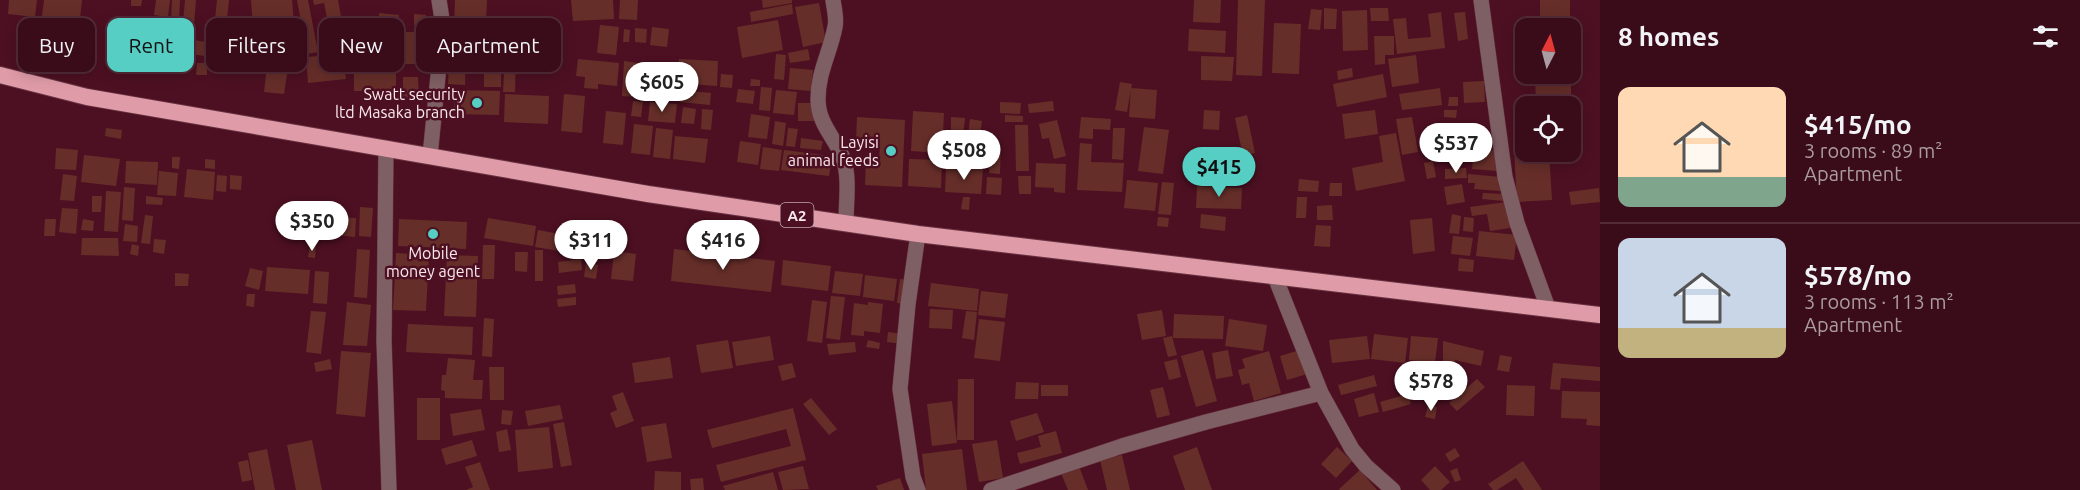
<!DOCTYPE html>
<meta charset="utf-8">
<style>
body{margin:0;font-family:Ubuntu,sans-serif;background:#411523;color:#f1f3f6;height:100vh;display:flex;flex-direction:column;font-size:22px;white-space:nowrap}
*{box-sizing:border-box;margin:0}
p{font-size:20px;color:#ab9ba2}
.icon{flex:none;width:33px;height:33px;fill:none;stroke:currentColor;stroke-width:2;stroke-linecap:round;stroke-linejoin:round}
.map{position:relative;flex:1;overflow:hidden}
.drawer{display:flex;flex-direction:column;background:#3a0c1a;width:480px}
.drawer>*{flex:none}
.top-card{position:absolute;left:18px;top:18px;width:570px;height:54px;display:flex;gap:12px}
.needle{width:39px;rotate:6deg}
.tools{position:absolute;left:1515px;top:18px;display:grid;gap:12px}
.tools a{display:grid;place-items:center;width:66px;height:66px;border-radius:12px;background:#3a0c1a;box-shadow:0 3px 15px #0003,0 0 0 2px #542c39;font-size:30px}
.price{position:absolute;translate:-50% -51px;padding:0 14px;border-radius:21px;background:#fff;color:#222;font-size:20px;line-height:39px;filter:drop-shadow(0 2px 3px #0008)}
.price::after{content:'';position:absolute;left:50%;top:36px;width:18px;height:14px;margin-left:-9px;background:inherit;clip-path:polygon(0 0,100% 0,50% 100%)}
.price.current{background:#56cec3;color:#111}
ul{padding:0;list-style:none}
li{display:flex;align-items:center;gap:18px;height:150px;padding:0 18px}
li+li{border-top:2px solid #542c39}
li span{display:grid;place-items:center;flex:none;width:168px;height:120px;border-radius:12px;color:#555}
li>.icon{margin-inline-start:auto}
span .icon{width:72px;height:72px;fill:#fffc;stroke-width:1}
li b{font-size:26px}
h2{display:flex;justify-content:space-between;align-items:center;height:72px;padding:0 18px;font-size:26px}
.tag{padding:0 21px;border-radius:12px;background:#3a0c1a;box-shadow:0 3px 15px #0003,0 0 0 2px #542c39;font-size:21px;line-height:54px}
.tag.current{background:#56cec3;color:#111}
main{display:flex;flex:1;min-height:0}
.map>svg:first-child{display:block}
</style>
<main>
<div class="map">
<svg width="1600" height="490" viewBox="0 0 1600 490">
<rect width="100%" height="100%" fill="#4d1022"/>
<path fill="#662e29" d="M9 0H37L35 17 8 14Z
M44 0H82L79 28 41 24Z
M131 0H142L141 6H131Z
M156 0H170L168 17 154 15Z
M172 0H180L179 22 171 21Z
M185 0H196L194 24 183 23Z
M217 0H229L225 39 213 38Z
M251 0H292L295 37 254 40Z
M297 0H308L318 52 307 54Z
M313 0H338L347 49 334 52 324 3 314 5Z
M455 0H487L486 25 454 24Z
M571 0H613L614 19 573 21Z
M620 0H638L637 20 619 19Z
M762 0H792V3L763 8Z
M1194 0H1221L1220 23 1193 22Z
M1238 0H1265L1262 76 1236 75Z
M1540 0H1570V28H1540Z
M819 3 826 42 803 47 795 7Z
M792 4 793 14 751 22 750 12Z
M1324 8 1337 9 1336 29H1324Z
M1370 8H1388L1389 21H1371Z
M1311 9 1322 10 1320 30 1308 29Z
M1367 10 1368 50 1343 51 1342 11Z
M1441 12 1445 48 1397 54 1393 19 1406 18 1408 39 1431 37 1428 14Z
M1465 12 1468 39 1458 41 1454 13Z
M379 13 399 15 398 26 379 25Z
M414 14 426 15 425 26 414 25Z
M128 18 168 22 166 44 126 40Z
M778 20 783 50 742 58 737 27Z
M1274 23 1301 24 1299 74 1272 73Z
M600 25 619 27 616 55 597 53Z
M451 27 467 28 465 85 448 84Z
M652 27 669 29 667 47 650 45Z
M635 28 647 29 646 43 635 42Z
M624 29 630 30 629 42H623Z
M1189 29 1226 31 1225 53 1188 51Z
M366 30 393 31V36H366Z
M396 32H433V64H396Z
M470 36H478V48L470 49Z
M484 36 499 38 498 44 483 42Z
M1374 36H1394V55H1385V64L1375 65Z
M173 37 220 44 218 58 171 51Z
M227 44 256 48 253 69 223 65Z
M484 47H501V87H484Z
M808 49 810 60 790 63 788 53Z
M535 52 547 53 546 58 534 57Z
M343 54 346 79 308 83 306 57Z
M505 54 516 55 515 92H503Z
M776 54 786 55 784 80 774 79Z
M1416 55 1419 83 1392 87 1388 59Z
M1201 56 1234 57 1232 81 1201 80Z
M578 59 619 63 617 86 598 84V89L584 88 585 77 576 76Z
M679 59 718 61 717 86 677 83Z
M624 61 638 63 636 97 622 96Z
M197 63H207V75H196Z
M267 66 288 68 284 94 264 92Z
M354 66H396V91H354Z
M790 68 813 70 811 91 788 89Z
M1352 68 1353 77 1338 80 1337 71Z
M721 74 733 75 732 88 720 87Z
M1383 74 1387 97 1337 107 1333 84Z
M1535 74H1571V106H1536Z
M403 77H418L419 99H403Z
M751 79 760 80V86H750Z
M1484 81 1485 102 1464 103 1463 82Z
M1120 82 1132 84 1127 112 1115 110Z
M761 87 772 88 770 111 759 110Z
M1131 88 1157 90 1155 119 1129 117Z
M1440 88 1442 105 1402 110 1399 94Z
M738 89 755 91 753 104 736 102Z
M455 90 500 91 499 115 454 114Z
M681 90 711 93 710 105 680 102Z
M776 90 797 92 794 115 773 113Z
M656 92 668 94 667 99 655 98Z
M505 94 549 96 548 124 504 122Z
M564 94 585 96 582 133 561 131Z
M1449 97H1458V106H1448Z
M633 101 643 102 641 117 631 116Z
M1053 101 1054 111 1029 113 1028 104Z
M650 102 677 104 675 123 648 121Z
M1000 102 1021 103 1020 114 1000 113Z
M798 103H815V121H798Z
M683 107 696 109 694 124 681 123Z
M702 109 713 110 711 130 701 129Z
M1204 110 1220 111 1219 130 1203 129Z
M1375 110 1378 134 1345 139 1342 114Z
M1444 110H1457L1456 118 1444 117Z
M606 111 626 113 623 145 603 143Z
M913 111 944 113 942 153 911 151Z
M751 114 770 117 767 139 748 137Z
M1005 115 1023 116V122H1005Z
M1247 115 1255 153 1243 156 1235 118Z
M857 117 905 120 902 187 865 185 866 162 879 163 880 141 856 140Z
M951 117 965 118 963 136 951 135Z
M1081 117 1111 119 1110 130 1093 129V139L1079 138Z
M1412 117 1418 152 1402 155 1396 119Z
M970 119 982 121 980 136 968 135Z
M1057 120 1066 156 1054 159 1049 138 1042 139 1039 124Z
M775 121 786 123 783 146 772 144Z
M634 124 653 126 650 155 631 153Z
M1015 125H1028L1029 171H1016Z
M1144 127 1169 130 1163 174 1138 171Z
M106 128 122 130 121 139 105 136Z
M656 128 673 130 670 159 653 157Z
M788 128 798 129 795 147 786 146Z
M1113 128H1125L1123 160 1112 159Z
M1396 133 1405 181 1356 191 1352 168 1383 162 1379 136Z
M675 136 708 139 705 163 673 159Z
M801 138 823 141 821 150 800 148Z
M948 139 979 140 978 163 946 161Z
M740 141 761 144 758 165 737 162Z
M1080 143 1092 144 1091 162 1124 163 1122 192 1077 190Z
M763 147 782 150 779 171 760 169Z
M991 147 1001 148 1000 174 989 173Z
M1445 147H1452V155H1445Z
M1459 147H1464L1465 153H1459Z
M56 148 78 150 76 170 55 169Z
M1230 149 1241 150 1240 184H1230Z
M1436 149 1438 157 1429 158 1427 151Z
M1474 149 1499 151 1497 171 1472 169Z
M1514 149 1549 152 1552 200 1517 202Z
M784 150 832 156 829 176 781 170Z
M1195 151H1209L1207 184 1194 183Z
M84 155 120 159 116 186 81 182Z
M172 157H180L179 169 172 168Z
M205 159 215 160V169L205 168Z
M909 159 942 160 941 188 908 186Z
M126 161 158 162 157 185 125 183Z
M1433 161 1436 177 1427 179 1424 163Z
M1036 163 1066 164 1065 193 1054 192V188L1035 187Z
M946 168 983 169 981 194 945 192Z
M1466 168 1467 178 1445 179V169Z
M187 169 215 172 213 200 184 197Z
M159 171 178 173 176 196 157 195Z
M63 174 77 176 74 201 60 200Z
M1468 174 1501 177 1500 191 1474 189 1475 183H1468Z
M217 175 227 176 226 192 216 191Z
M230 175 242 176 241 190 230 189Z
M1018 176H1031V194H1019Z
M987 177 1002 178 1001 195 986 194Z
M1299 179 1319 181 1318 192 1298 191Z
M1127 180 1158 183 1155 211 1124 208Z
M1162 182 1174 183 1171 215 1158 214Z
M1330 183H1342V196H1329Z
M1462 184 1465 202 1447 205 1444 187Z
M1197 186 1242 188 1241 209 1196 208Z
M124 187 135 188 133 221 122 220Z
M1599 188 1600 202 1571 205 1569 192Z
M106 191 121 192 118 232 104 231Z
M1483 193 1505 194 1504 201 1482 199Z
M92 196H102L101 212H92Z
M146 196 163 198 162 205 146 204Z
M963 197H970L969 210 961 209Z
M1297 197H1307L1306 218H1296Z
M1506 202 1510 228 1490 231 1487 214 1472 216 1470 207Z
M1332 205 1333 220H1317V206Z
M360 207 373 208 371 237 359 236Z
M62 208 78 209 76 234 59 232Z
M1201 214 1226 217 1225 231 1200 228Z
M1452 214 1461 216 1459 234 1449 233Z
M145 215 153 216 150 244 141 243Z
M338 217 356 218 355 237 337 235Z
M1158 217 1169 218 1168 227 1157 226Z
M1464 217 1474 218 1473 232 1463 231Z
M488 218 536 226 533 246 484 238Z
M1432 218 1435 251 1413 254 1410 220Z
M45 219H56L55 236H44Z
M83 219 94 221 93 231 81 230Z
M399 219 467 222 466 249 398 246Z
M125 224 138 226 137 242 123 241Z
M1316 225 1331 226 1330 247 1314 246Z
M538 230 587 239 584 255 535 247Z
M1479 231 1517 235 1514 260 1476 256Z
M1453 236 1473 238 1470 256 1451 254Z
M82 238H118L119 256 81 255Z
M154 239 166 240 164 254 153 252Z
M591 239 608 242 605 260 588 257Z
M132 244 139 246 138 256 130 254Z
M310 245 316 246 315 258 308 257Z
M483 245H495L494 279H482Z
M357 249 370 250 367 298 354 297Z
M674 249 775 261 771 292 671 281Z
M535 250H543V281H535Z
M614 251 636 254 633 281 611 279Z
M515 252H528L527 272 515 271Z
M396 253 429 255 426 311 393 310Z
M447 255 478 256 476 317 444 316Z
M1459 258 1474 260 1473 272 1458 271Z
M581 259 582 270 559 273 558 262Z
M783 260 831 266 828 291 781 285Z
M586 263 598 265 596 279 584 277Z
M267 267 310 270 308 294 265 291Z
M250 268 263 271 259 290 245 286Z
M315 271 329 272 327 304 313 303Z
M835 271 863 274 860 296 832 293Z
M175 273 189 274 188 286H175Z
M865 275 897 279 894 301 863 297Z
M900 279 910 280 907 304 897 303Z
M931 283 979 289 977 311 928 306Z
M575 284 576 293 558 295 557 286Z
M981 291 1008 294 1005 318 978 315Z
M247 294H255L254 307 246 306Z
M831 296 845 297 840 340 826 338Z
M576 297V305L558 307 557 299Z
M812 300 827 302 822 343 807 341Z
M347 302 371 305 367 346 343 345Z
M868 302 883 304 880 333 864 331V336L851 335 854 303 868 305Z
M930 309 953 310 952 329 929 328Z
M1162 310 1166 336 1142 340 1137 314Z
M311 311 326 312 321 354 306 352Z
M966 311 977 312 974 340 962 338Z
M1174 314 1224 316 1223 339 1173 338Z
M484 318 494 319 492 357 482 356Z
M979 319 1005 322 1000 361 974 358Z
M1229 319 1267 325 1263 351 1225 346Z
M408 324 473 327 472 355 406 352Z
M888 332 903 334 902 344 887 342Z
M1374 334 1408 338 1405 363 1371 359Z
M770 336 774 360 736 366 732 342Z
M1172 336 1177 355 1168 357 1163 338Z
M1367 336 1370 359 1332 363 1329 340Z
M1411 336 1438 338 1435 363 1409 360Z
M728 340 733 368 701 373 696 345Z
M868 340 880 343 879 349 866 347Z
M1443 341 1484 351 1481 366 1455 360 1456 396H1443Z
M855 342 856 352 829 355 827 344Z
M1203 350 1217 401 1196 407 1181 356Z
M1228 350 1233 376 1216 379 1212 353Z
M1300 350 1307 374 1287 380 1280 356Z
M341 351 371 353 365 417 336 414Z
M1269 351 1281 393 1254 401 1249 383 1242 385 1238 370 1245 368 1242 359Z
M1500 355 1512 357 1509 372 1497 370Z
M670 357 673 378 635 383 632 363Z
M448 358 475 360 473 380H483L482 399 445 398V391L441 390 442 375H446Z
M330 359 332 369 316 372 314 363Z
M1177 359 1181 377 1169 380 1164 362Z
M792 363 796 377 782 381 778 366Z
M1553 363 1600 367V381L1561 378 1560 390 1550 389Z
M489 367H504V400H490Z
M1429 370 1435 389 1419 393 1414 374Z
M1374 375 1377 386 1341 395 1338 385Z
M958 379H974V440H957Z
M1477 379 1485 387 1457 411 1449 403Z
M1016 382 1039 383 1038 399H1015Z
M1041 385H1068V396H1041Z
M1507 385 1535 386 1534 416 1506 415Z
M1163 387 1170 415 1157 418 1150 390Z
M1562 391 1600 392V426L1586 425 1587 419 1561 418Z
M623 392 634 421 616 428 610 413 617 410 612 396Z
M1374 393 1379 412 1359 417 1354 399Z
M1408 394 1411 404 1383 412 1380 402Z
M417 398H440V440H417Z
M811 398 837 429 829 435 803 404Z
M952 401 957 443 932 446 927 404Z
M560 405 563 419 528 426 525 411Z
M1428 405 1437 407 1435 419 1425 417Z
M793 408 806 460 721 482 716 465 791 446 786 429 712 448 707 430Z
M481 409 485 430 453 436 450 414Z
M502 410 513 411 511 425 501 424Z
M1037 413 1044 432 1016 441 1010 421Z
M564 422 572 465 561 467 553 424Z
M666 423 672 458 647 462 641 427Z
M549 427 553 468 518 472 515 430Z
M507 429 511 450 499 452 496 432Z
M1056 431 1062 453 1020 464 1017 453 1041 447 1038 436Z
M312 440 322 490H296L287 445Z
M472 440 477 456 446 465 441 449Z
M997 440 1003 478 979 482 972 444Z
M1197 447 1212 490H1185L1173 456Z
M1337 447 1352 461 1336 478 1321 464Z
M1455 448 1460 456 1450 462 1445 454Z
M267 449 275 490H255L248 453Z
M962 449 967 490H926L922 454Z
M1122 455 1130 490H1107L1100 460Z
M248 460 252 480 242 482 238 462Z
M1523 461 1542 490H1524L1516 478 1497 490H1493L1488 484Z
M480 462 490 490H466L473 487 465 467Z
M803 466 809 489 783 490 778 472Z
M1079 466 1088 490H1068L1061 473Z
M1435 466 1450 482 1441 490H1430L1421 480Z
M1457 468 1461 480 1455 482 1450 471Z
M1360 470 1377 490H1340L1339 489Z
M655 471 681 472V490H654Z
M773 472 778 490H725L723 486Z
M703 478 704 490H691L690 479Z
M900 478 904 490H878L876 486Z"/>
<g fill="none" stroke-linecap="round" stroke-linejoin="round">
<defs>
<path id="minor" d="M833 0C834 8 837 19 835 27 830 53 818 72 818 99 818 124 834 136 843 158 850 177 846 202 846 222
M1481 0 1505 177 1517 223 1548 308
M386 148 384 341 389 490
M430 156 443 26 439 0
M918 234 908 304 900 389 913 477 918 490
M1275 277 1321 393 1352 449 1366 466 1393 490
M991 490 1122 446 1206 422 1321 393"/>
<path id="trunk" d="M0 75 87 97 648 194 918 234 1600 315"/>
</defs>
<use href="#minor" stroke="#693342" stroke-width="16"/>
<use href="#trunk" stroke="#693342" stroke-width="18"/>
<use href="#minor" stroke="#7e5f64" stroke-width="15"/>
<use href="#trunk" stroke="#e09ba8" stroke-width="16"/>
</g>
<g fill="#56cec3" stroke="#4d1022" stroke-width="2">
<circle cx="477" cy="103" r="6"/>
<circle cx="891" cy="151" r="6"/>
<circle cx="433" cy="234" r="6"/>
</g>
<g text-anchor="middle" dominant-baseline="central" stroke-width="5" stroke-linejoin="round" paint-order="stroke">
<rect fill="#4d1022" stroke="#c6a8af" stroke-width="1.5" x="780.5" y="203" width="33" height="24" rx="4.5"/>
<g font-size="15" font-weight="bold" fill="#fae9ec">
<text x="797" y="215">A2</text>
</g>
<g font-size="16" fill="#fae9ec" stroke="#4d1022" text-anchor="end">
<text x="465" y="94">Swatt security<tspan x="465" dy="18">ltd Masaka branch</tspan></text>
<text x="879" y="142">Layisi<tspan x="879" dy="18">animal feeds</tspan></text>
<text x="433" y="253" text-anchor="middle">Mobile<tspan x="433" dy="18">money agent</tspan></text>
</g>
</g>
</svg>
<div class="tools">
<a><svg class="needle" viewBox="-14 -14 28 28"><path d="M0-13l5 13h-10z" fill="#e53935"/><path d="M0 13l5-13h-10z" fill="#ab9ba2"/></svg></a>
<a><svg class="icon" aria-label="locate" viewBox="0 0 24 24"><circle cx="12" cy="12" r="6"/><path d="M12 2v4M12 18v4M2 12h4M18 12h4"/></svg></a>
</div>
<b class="price" style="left:662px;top:113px">$605</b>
<b class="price" style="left:1456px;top:174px">$537</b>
<b class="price" style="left:964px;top:181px">$508</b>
<b class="price current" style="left:1219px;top:198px">$415</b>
<b class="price" style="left:312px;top:252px">$350</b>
<b class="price" style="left:591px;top:271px">$311</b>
<b class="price" style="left:723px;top:271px">$416</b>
<b class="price" style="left:1431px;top:412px">$578</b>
<div class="top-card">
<a class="tag">Buy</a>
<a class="tag current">Rent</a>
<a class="tag">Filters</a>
<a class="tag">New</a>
<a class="tag">Apartment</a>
</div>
</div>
<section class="drawer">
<h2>8 homes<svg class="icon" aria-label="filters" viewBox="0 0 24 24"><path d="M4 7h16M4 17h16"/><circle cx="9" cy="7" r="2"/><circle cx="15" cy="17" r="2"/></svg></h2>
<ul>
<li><span style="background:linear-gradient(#ffd9b3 75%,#7fa58c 0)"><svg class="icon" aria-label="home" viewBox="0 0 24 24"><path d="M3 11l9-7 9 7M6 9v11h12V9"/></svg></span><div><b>$415/mo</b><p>3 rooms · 89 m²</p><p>Apartment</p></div></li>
<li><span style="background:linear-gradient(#c9d6e8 75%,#c2b280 0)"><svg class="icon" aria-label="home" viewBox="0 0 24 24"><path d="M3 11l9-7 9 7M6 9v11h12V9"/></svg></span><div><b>$578/mo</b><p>3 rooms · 113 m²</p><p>Apartment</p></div></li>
</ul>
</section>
</main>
